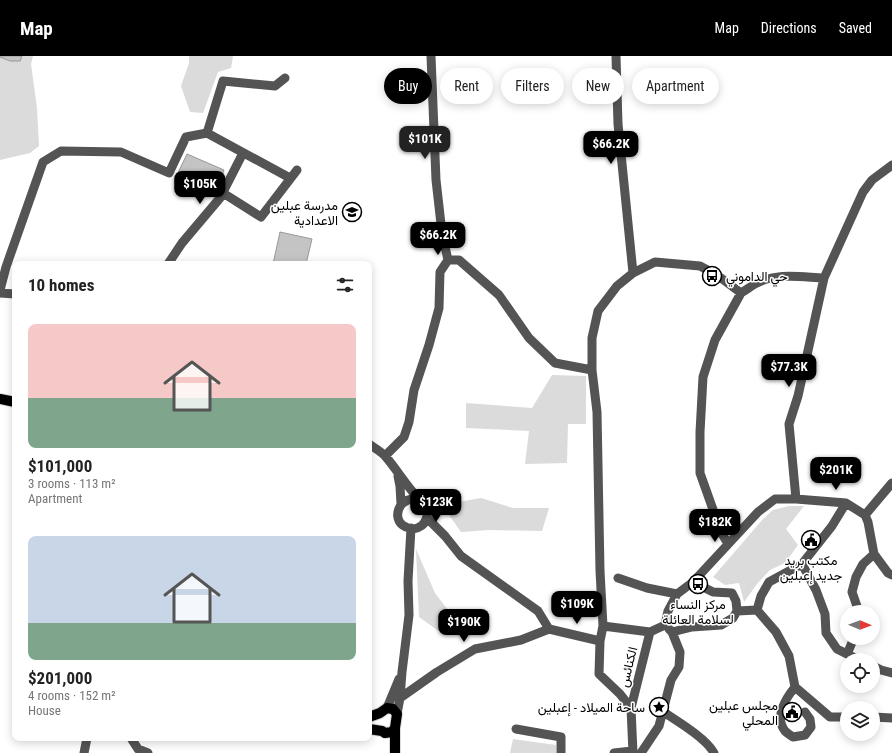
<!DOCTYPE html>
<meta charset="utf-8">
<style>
body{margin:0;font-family:"Roboto Condensed",Vazirmatn,sans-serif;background:#f2f2f2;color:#222;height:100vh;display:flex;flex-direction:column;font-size:15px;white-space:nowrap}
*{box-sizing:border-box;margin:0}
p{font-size:13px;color:#767676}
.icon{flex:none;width:22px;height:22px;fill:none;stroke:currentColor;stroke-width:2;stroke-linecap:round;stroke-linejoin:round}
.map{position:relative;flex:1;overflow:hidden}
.panel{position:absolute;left:12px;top:205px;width:360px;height:480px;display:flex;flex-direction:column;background:#fff;border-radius:8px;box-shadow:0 2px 10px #0003}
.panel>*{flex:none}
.guide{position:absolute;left:384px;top:12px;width:380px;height:36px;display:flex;gap:8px}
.needle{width:26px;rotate:91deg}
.tools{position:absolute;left:840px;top:549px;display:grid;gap:8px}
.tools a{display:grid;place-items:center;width:40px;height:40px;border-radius:50%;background:#fff;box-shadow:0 2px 10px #0003;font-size:20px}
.price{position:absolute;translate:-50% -34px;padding:0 9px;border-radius:8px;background:#000;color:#fff;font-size:13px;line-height:26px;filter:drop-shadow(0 1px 2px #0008)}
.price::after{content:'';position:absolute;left:50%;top:24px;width:12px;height:9px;margin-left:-6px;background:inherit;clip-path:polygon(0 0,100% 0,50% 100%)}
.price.current{background:#222;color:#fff}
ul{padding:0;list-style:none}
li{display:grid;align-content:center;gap:8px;height:212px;padding:0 16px}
li span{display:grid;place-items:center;height:124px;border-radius:8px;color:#555}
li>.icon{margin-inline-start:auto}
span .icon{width:72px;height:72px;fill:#fffc;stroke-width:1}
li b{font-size:17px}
h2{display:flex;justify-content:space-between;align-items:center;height:48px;padding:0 16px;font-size:17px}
.pill{padding:0 14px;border-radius:18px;background:#fff;box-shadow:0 2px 10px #0003;font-size:14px;line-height:36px}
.pill.current{background:#000;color:#fff}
header{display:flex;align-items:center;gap:24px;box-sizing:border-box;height:56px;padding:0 20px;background:#000;color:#fff}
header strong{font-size:19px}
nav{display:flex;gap:22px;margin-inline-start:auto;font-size:14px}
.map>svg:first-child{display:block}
</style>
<header>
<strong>Map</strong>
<nav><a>Map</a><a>Directions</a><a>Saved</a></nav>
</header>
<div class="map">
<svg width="892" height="697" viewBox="0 0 892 697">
<rect width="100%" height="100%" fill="#fff"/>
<path fill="#dbdbdb" d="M0 0H33L31 8 37 52 39 90 30 97 0 104Z
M189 0H233L231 12 218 16 203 57 190 56 181 30 189 7Z
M552 319 586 320V368H568L567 407 525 408 529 375 466 372V347L532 352Z
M481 442 513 452H549L542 475 489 474 461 476 442 449Z
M789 450H804L786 473 798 489 785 507 770 514 757 528 744 546 739 527 725 529 713 521 763 463 773 454Z
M416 493 435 537 448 554 440 576 419 561Z
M513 683 556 689V697H510Z"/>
<path fill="#c4c4c4" stroke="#989898" d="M0 0H22L20 5H10L0 1Z
M187 98 224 114 213 140 175 123Z
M280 176 312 183 306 208H273Z"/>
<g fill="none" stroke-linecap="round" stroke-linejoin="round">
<defs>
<path id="major" d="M0 343 15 346
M369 661 380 657 387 652 393 653 397 658 395 672V697
M369 673 382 675 385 677 392 676 395 672"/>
</defs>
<use href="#major" stroke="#dbdbdb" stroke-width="12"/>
<path stroke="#545454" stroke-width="9" d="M431 0 436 124 442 177 448 204
M616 0 618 68 633 217
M207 77 290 122
M223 137 261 161 297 114
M168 208 182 187 220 142 243 97
M0 234 6 211 43 106 61 95 121 96 169 117 186 81 207 77 223 25 275 30 285 22
M0 237 15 238
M369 388C374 392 381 395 386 401 397 414 406 429 418 442 421 446 425 449 427 454 428 459 426 467 421 470 417 473 411 474 406 471 389 464 400 436 421 445
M385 400 404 381 409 366 414 334 429 289 439 252 440 216 448 204H459L499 239 529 282 555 307 592 314
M398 420 400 430 401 448
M796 443 789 368 798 340 824 222
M865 459 892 427
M427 462 445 480 461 500 538 555 549 573
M728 488 721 476 700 417V376L703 321 715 284 741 237
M802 508 816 534 825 558 826 577 837 593 859 604
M618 522 647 532 677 538
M693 526 713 536 732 537 736 545 737 555
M757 554 761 540 769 526 802 508 832 470 846 447
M859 556 852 536 856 521 863 508 874 498
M665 569 668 555 677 538 693 526 758 456 775 443H796L846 447 865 459 868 466 874 498 888 517 892 519
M603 570 650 576 665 569
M672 576 692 571 721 569 733 562 737 555 757 554 776 576 789 600 795 631 830 661H847
M847 598 854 582
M873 610 881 614 892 617
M795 631C786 642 774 661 785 675 787 677 790 679 793 681L805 679 811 671 810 663 805 656
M400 642 437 616 475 593 521 584 549 573 600 585
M387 652 399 623
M631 652 650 576
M662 655C677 665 706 682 714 697
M397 658 400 642 402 616 409 559 408 525 411 472
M873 661 892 662
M516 673 561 681V697
M131 682 138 693 148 697
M84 697 87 682
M614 697 632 695
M633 697 631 652 620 638 599 618 600 585 603 570 600 515 597 356 592 314V282L598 255 617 230 633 217 655 206 700 210 717 219 741 237C746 234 750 231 755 228 776 216 801 221 824 222L863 136 872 124 892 109
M641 697 659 670 671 624 679 611 680 596 672 576 669 573"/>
<use href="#major" stroke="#000" stroke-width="10"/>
</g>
<defs>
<symbol id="school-ring" viewBox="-11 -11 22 22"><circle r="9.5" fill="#fff" stroke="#000" stroke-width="1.5"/><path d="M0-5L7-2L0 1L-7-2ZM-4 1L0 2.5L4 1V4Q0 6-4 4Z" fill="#000"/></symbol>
<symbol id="bus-ring" viewBox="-11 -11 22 22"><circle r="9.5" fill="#fff" stroke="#000" stroke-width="1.5"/><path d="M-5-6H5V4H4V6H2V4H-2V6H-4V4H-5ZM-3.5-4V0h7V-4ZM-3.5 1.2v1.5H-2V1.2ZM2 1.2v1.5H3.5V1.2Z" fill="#000"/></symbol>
<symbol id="civic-ring" viewBox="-11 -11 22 22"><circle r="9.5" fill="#fff" stroke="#000" stroke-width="1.5"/><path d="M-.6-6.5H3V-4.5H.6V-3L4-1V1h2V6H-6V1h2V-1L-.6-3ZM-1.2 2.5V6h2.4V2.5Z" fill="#000"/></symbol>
<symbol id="sight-ring" viewBox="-11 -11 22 22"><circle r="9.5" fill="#fff" stroke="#000" stroke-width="1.5"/><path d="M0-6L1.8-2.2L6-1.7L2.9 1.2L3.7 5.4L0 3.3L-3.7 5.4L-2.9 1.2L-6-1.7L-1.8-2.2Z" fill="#000"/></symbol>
</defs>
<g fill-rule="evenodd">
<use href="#school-ring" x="341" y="145" width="22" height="22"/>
<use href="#bus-ring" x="701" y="209" width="22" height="22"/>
<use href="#civic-ring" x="800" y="473" width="22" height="22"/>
<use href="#bus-ring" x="687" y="517" width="22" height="22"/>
<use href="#sight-ring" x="648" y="640" width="22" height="22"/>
<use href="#civic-ring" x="781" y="645" width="22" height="22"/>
</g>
<g text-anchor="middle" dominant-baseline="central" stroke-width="3" stroke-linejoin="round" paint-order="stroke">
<g font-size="13" fill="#000" stroke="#fff" text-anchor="end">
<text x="338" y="149">مدرسة عبلين<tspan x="338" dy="15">الاعدادية</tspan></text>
<text x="726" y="220" text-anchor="start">حي الداموني</text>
<text x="811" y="504" text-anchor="middle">مكتب بريد<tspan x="811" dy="15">جديد إعبلين</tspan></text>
<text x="698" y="548" text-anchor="middle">مركز النساء<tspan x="698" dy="15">لسلامة العائلة</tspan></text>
<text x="778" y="649">مجلس عبلين<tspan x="778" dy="15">المحلي</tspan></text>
<text x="645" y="651">ساحة الميلاد - إعبلين</text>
</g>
<g font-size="13" fill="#000" stroke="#fff">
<text transform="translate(628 611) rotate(-76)">الكنائس</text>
</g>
</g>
</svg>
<div class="tools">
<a><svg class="needle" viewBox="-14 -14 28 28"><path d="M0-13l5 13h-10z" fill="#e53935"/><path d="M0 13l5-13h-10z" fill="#767676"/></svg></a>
<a><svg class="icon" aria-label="locate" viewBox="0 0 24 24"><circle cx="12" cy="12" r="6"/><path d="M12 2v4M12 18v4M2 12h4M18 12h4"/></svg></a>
<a><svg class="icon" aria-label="layers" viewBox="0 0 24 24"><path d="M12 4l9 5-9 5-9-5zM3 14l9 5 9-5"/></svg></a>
</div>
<b class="price current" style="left:425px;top:104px">$101K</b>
<b class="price" style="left:611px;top:109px">$66.2K</b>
<b class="price" style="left:200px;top:149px">$105K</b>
<b class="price" style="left:438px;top:200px">$66.2K</b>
<b class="price" style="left:789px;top:332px">$77.3K</b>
<b class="price" style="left:836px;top:435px">$201K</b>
<b class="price" style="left:436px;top:467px">$123K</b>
<b class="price" style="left:715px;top:487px">$182K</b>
<b class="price" style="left:577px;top:569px">$109K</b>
<b class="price" style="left:464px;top:587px">$190K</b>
<div class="guide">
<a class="pill current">Buy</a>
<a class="pill">Rent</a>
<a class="pill">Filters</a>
<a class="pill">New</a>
<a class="pill">Apartment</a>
</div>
<section class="panel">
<h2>10 homes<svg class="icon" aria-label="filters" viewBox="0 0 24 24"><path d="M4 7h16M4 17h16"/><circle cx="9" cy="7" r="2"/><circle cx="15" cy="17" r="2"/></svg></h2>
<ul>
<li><span style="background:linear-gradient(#f6c9c9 60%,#7fa58c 0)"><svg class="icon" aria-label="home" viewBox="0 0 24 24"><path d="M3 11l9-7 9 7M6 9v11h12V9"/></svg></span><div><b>$101,000</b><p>3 rooms · 113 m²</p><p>Apartment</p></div></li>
<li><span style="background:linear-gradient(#c9d6e8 70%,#7fa58c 0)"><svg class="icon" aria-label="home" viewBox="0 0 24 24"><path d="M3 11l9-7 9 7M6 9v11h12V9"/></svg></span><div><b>$201,000</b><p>4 rooms · 152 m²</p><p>House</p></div></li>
</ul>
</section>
</div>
